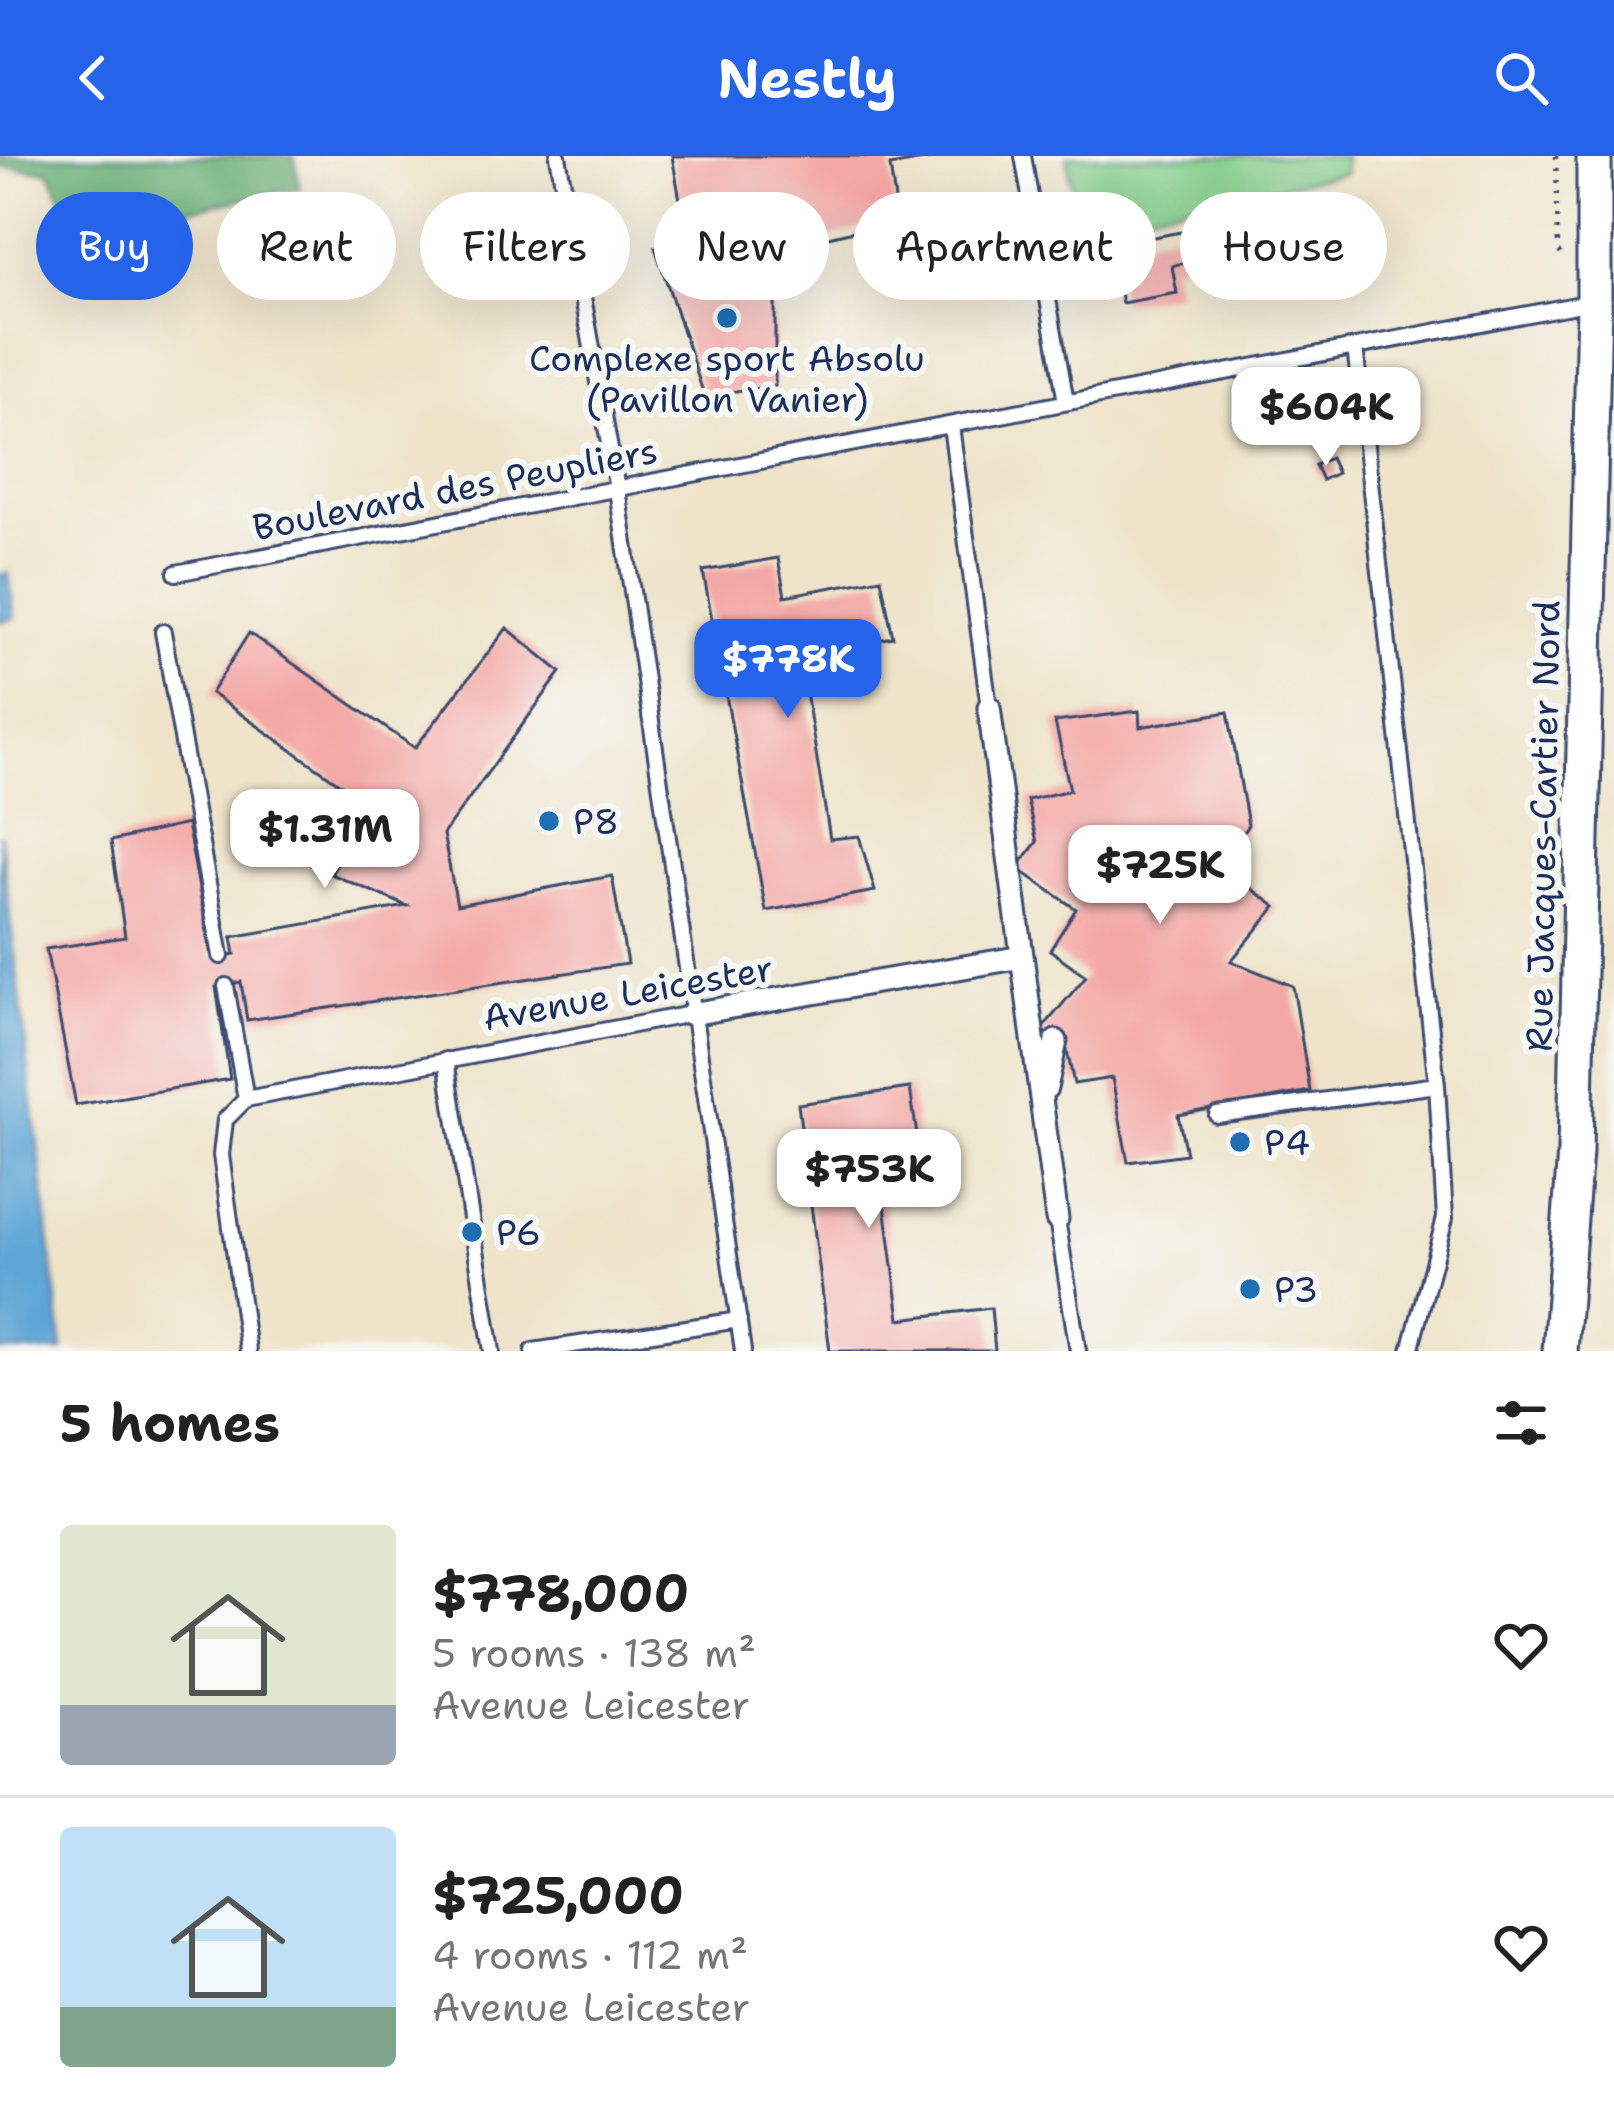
<!DOCTYPE html>
<meta charset="utf-8">
<style>
body{margin:0;font-family:"Shantell Sans",sans-serif;background:#f2f2f2;color:#222;height:100vh;display:flex;flex-direction:column;font-size:45px;white-space:nowrap}
*{box-sizing:border-box;margin:0}
p{font-size:39px;color:#767676}
.icon{flex:none;width:66px;height:66px;fill:none;stroke:currentColor;stroke-width:2;stroke-linecap:round;stroke-linejoin:round}
.map{position:relative;height:1195px;overflow:hidden}
.details{display:flex;flex-direction:column;background:#fff;flex:1}
.details>*{flex:none}
.hud{position:absolute;left:36px;top:36px;width:1542px;height:108px;display:flex;gap:24px}
.price{position:absolute;translate:-50% -102px;padding:0 27px;border-radius:24px;background:#fff;color:#222;font-size:39px;line-height:78px;filter:drop-shadow(0 3px 6px #0008)}
.price::after{content:'';position:absolute;left:50%;top:72px;width:36px;height:27px;margin-left:-18px;background:inherit;clip-path:polygon(0 0,100% 0,50% 100%)}
.price.on{background:#2563eb;color:#fff}
ul{padding:0;list-style:none}
li{display:flex;align-items:center;gap:36px;height:300px;padding:0 60px}
li+li{border-top:3px solid #e0e0e0}
li span{display:grid;place-items:center;flex:none;width:336px;height:240px;border-radius:12px;color:#555}
li>.icon{margin-inline-start:auto}
span .icon{width:144px;height:144px;fill:#fffc;stroke-width:1}
li b{font-size:51px}
h2{display:flex;justify-content:space-between;align-items:center;height:144px;padding:0 60px;font-size:51px}
.pill{padding:0 42px;border-radius:54px;background:#fff;box-shadow:0 12px 48px #0002;font-size:42px;line-height:108px}
.pill.on{background:#2563eb;color:#fff}
header{display:flex;justify-content:space-between;align-items:center;height:156px;padding:0 60px;background:#2563eb;color:#fff;font-size:54px;font-weight:700}
.map>svg:first-child{display:block}
</style>
<header><svg class="icon" aria-label="back" viewBox="0 0 24 24"><path d="M15 5l-7 7 7 7"/></svg>Nestly<svg class="icon" aria-label="search" viewBox="0 0 24 24"><circle cx="10" cy="10" r="6"/><path d="M15 15l6 6"/></svg></header>
<div class="map">
<svg width="1614" height="1195" viewBox="0 0 1614 1195">
<rect width="100%" height="100%" fill="#f6f6f2"/>
<filter id="ink" filterUnits="userSpaceOnUse"><feTurbulence type="fractalNoise" baseFrequency=".00833" numOctaves="2"/><feDisplacementMap in="SourceGraphic" scale="24" xChannelSelector="R" yChannelSelector="G"/><feConvolveMatrix kernelMatrix="1 2 1 2 8 2 1 2 1" color-interpolation-filters="sRGB"/></filter>
<filter id="wash" filterUnits="userSpaceOnUse"><feTurbulence type="fractalNoise" baseFrequency=".004" numOctaves="4" result="noise"/><feDisplacementMap in="SourceGraphic" scale="48" xChannelSelector="R" yChannelSelector="G"/><feGaussianBlur stdDeviation="2.7" result="paint"/><feColorMatrix in="noise" values="0 0 0 0 0 0 0 0 0 0 0 0 0 0 0 0 0 1.4 0 .05"/><feComposite in="paint" operator="in"/></filter>
<g filter="url(#wash)">
<rect width="100%" height="100%" fill="#efe4ca"/>
<path fill="#85ce8b" stroke="#507e74" stroke-width="3" d="M1067 0H1344L1345 17 1078 70Z"/>
<path fill="#6cb177" stroke="#44706a" stroke-width="3" d="M0 0H294L300 32 78 75 49 15 0 11Z"/>
<path fill="#5fa6d6" stroke="#3d6a9a" stroke-width="3" d="M9 417 14 462 0 466V418Z
M0 678 63 1195H0Z"/>
<g id="blocks">
<path fill="#f4a8a6" d="M672 0H934V2L890 10 898 64 775 94V230L704 239 655 91 688 88Z
M1192 74 1197 102 1172 110 1177 137 1122 147 1110 89Z
M1330 302 1337 317 1322 324 1315 309Z
M778 402 785 440 881 422 893 481 800 499 830 683 859 680 875 735 766 755 703 415Z
M507 472 561 516 443 678 457 749 612 720 627 808 247 864 241 826 216 831 230 923 76 949 46 793 125 781 111 685 187 668 212 802 235 798 232 781 407 750 331 718 373 651 211 537 249 477 415 592Z
M1139 555 1140 571 1228 556 1248 669 1221 710 1276 751 1231 805 1293 830 1310 935 1178 959 1186 998 1128 1006 1112 922 1074 928 1067 894 1041 874 1086 820 1050 794 1076 753 1017 712 1037 686 1027 644 1070 634 1055 566Z
M910 932 918 986 877 988 900 1163 991 1152 995 1195H830L798 948Z"/>
</g>
</g>
<g filter="url(#ink)">
<use href="#blocks" fill-opacity="0" stroke="#3b4a6e" stroke-width="3"/>
<g fill="none" stroke-linecap="round" stroke-linejoin="round">
<defs>
<path id="service" d="M558 0 617 333 743 1195
M1023 0 1066 246
M1355 191 1437 929 1445 1062 1410 1195
M951 270 989 551
M176 417 1591 146
M163 476 221 800
M226 830 246 943
M446 904 492 1195
M246 943 691 858
M246 943 225 964 221 999 248 1195
M1217 959 1437 929
M1057 1063 1078 1195
M533 1195 739 1164"/>
<path id="pedestrian" d="M989 551 1057 1063
M691 858 1022 801
M1046 932 1056 885"/>
<path id="tertiary" d="M1560 1195 1575 996 1594 146V0"/>
</defs>
<use href="#service" stroke="#3b4a6e" stroke-width="20"/>
<use href="#pedestrian" stroke="#3b4a6e" stroke-width="27"/>
<use href="#tertiary" stroke="#3b4a6e" stroke-width="39"/>
<path stroke="#3b4a6e" stroke-width="4.5" stroke-dasharray="3 9" stroke-linecap="butt" d="M1556 0 1558 94 1563 101"/>
<use href="#service" stroke="#fff" stroke-width="14"/>
<use href="#pedestrian" stroke="#fff" stroke-width="21"/>
<use href="#tertiary" stroke="#fff" stroke-width="33"/>
</g>
</g>
<g fill="#1f6fb2" stroke="#f6f6f2" stroke-width="4.5">
<circle cx="727" cy="162" r="12"/>
<circle cx="549" cy="665" r="12"/>
<circle cx="1240" cy="986" r="12"/>
<circle cx="472" cy="1076" r="12"/>
<circle cx="1250" cy="1133" r="12"/>
</g>
<g text-anchor="middle" dominant-baseline="central" stroke-width="12" stroke-linejoin="round" paint-order="stroke">
<g font-size="36" fill="#1b2f5e" stroke="#f6f6f2" text-anchor="start">
<text x="727" y="202" text-anchor="middle">Complexe sport Absolu<tspan x="727" dy="41">(Pavillon Vanier)</tspan></text>
<text x="573" y="665">P8</text>
<text x="1264" y="986">P4</text>
<text x="496" y="1076">P6</text>
<text x="1274" y="1133">P3</text>
</g>
<g font-size="36" fill="#1b2f5e" stroke="#f6f6f2">
<text transform="translate(455 333) rotate(-11)">Boulevard des Peupliers</text>
<text transform="translate(1543 670) rotate(-89)">Rue Jacques-Cartier Nord</text>
<text transform="translate(628 837) rotate(-10)">Avenue Leicester</text>
</g>
</g>
</svg>
<b class="price" style="left:1326px;top:313px">$604K</b>
<b class="price on" style="left:788px;top:565px">$778K</b>
<b class="price" style="left:325px;top:735px">$1.31M</b>
<b class="price" style="left:1160px;top:771px">$725K</b>
<b class="price" style="left:869px;top:1075px">$753K</b>
<div class="hud">
<a class="pill on">Buy</a>
<a class="pill">Rent</a>
<a class="pill">Filters</a>
<a class="pill">New</a>
<a class="pill">Apartment</a>
<a class="pill">House</a>
</div>
</div>
<section class="details">
<h2>5 homes<svg class="icon" aria-label="filters" viewBox="0 0 24 24"><path d="M4 7h16M4 17h16"/><circle cx="9" cy="7" r="2"/><circle cx="15" cy="17" r="2"/></svg></h2>
<ul>
<li><span style="background:linear-gradient(#dfe7d0 75%,#9aa5b1 0)"><svg class="icon" aria-label="home" viewBox="0 0 24 24"><path d="M3 11l9-7 9 7M6 9v11h12V9"/></svg></span><div><b>$778,000</b><p>5 rooms · 138 m²</p><p>Avenue Leicester</p></div><svg class="icon" aria-label="heart" viewBox="0 0 24 24"><path d="M12 20l-8-8c-3-5 5-10 8-4 3-6 11-1 8 4z"/></svg></li>
<li><span style="background:linear-gradient(#bfe0f5 75%,#7fa58c 0)"><svg class="icon" aria-label="home" viewBox="0 0 24 24"><path d="M3 11l9-7 9 7M6 9v11h12V9"/></svg></span><div><b>$725,000</b><p>4 rooms · 112 m²</p><p>Avenue Leicester</p></div><svg class="icon" aria-label="heart" viewBox="0 0 24 24"><path d="M12 20l-8-8c-3-5 5-10 8-4 3-6 11-1 8 4z"/></svg></li>
</ul>
</section>
